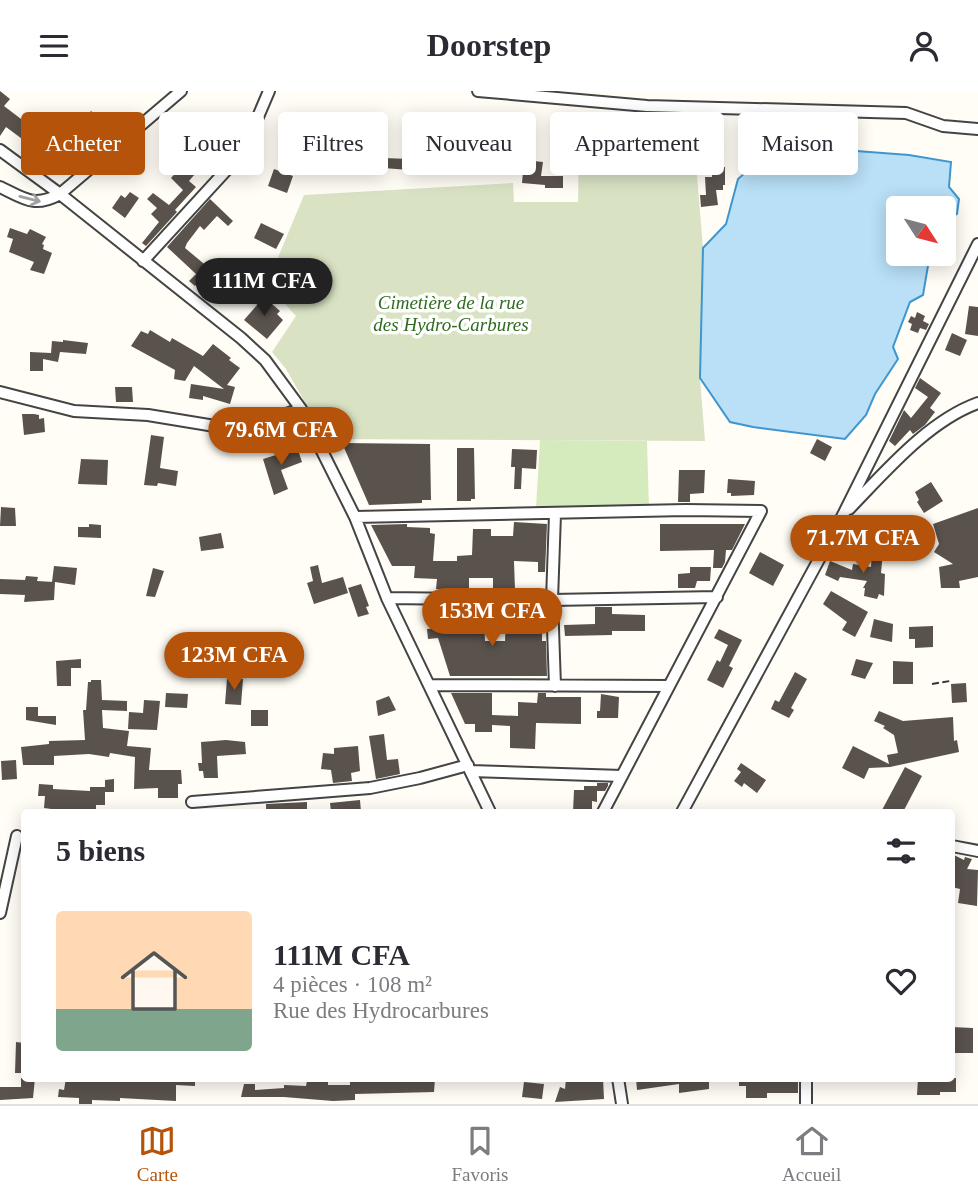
<!DOCTYPE html>
<html lang="fr">
<meta charset="utf-8">
<style>
body{margin:0;font-family:Georgia,serif;background:#f2f2f3;color:#2b2b33;height:100vh;display:flex;flex-direction:column;font-size:26px;white-space:nowrap}
*{box-sizing:border-box;margin:0}
p{font-size:23px;color:#7c7c81}
.icon{flex:none;width:38px;height:38px;fill:none;stroke:currentColor;stroke-width:2;stroke-linecap:round;stroke-linejoin:round}
.map{position:relative;flex:1;overflow:hidden}
.side{position:absolute;left:21px;top:718px;width:934px;height:273px;display:flex;flex-direction:column;background:#fff;border-radius:7px;box-shadow:0 4px 18px #0003}
.side>*{flex:none}
.hud{position:absolute;left:21px;top:21px;width:936px;height:63px;display:flex;gap:14px}
.needle{width:46px;rotate:126deg}
.controls{position:absolute;left:886px;top:105px;display:grid;gap:14px}
.controls a{display:grid;place-items:center;width:70px;height:70px;border-radius:7px;background:#fff;box-shadow:0 4px 18px #0003;font-size:35px}
.price{position:absolute;translate:-50% -60px;padding:0 16px;border-radius:24px;background:#b45309;color:#fff;font-size:23px;line-height:46px;filter:drop-shadow(0 2px 4px #0008)}
.price::after{content:'';position:absolute;left:50%;top:42px;width:21px;height:16px;margin-left:-10px;background:inherit;clip-path:polygon(0 0,100% 0,50% 100%)}
.price.selected{background:#222;color:#fff}
ul{padding:0;list-style:none}
li{display:flex;align-items:center;gap:21px;height:175px;padding:0 35px}
li span{display:grid;place-items:center;flex:none;width:196px;height:140px;border-radius:7px;color:#555}
li>.icon{margin-inline-start:auto}
span .icon{width:84px;height:84px;fill:#fffc;stroke-width:1}
li b{font-size:30px}
h2{display:flex;justify-content:space-between;align-items:center;height:84px;padding:0 35px;font-size:30px}
.pill{padding:0 24px;border-radius:7px;background:#fff;box-shadow:0 4px 18px #0003;font-size:24px;line-height:63px}
.pill.selected{background:#b45309;color:#fff}
header{display:flex;justify-content:space-between;align-items:center;height:91px;padding:0 35px;background:#fff;font-size:32px;font-weight:700}
.tab-bar{display:flex;justify-content:space-around;align-items:center;height:98px;border-top:2px solid #e1e1e2;background:#fff;font-size:19px;color:#7c7c81}
.tab-bar a{display:grid;justify-items:center;gap:4px}
.tab-bar .selected{color:#b45309}
.map>svg:first-child{display:block}
</style>
<header><svg class="icon" aria-label="menu" viewBox="0 0 24 24"><path d="M4 6h16M4 12h16M4 18h16"/></svg>Doorstep<svg class="icon" aria-label="person" viewBox="0 0 24 24"><circle cx="12" cy="8" r="4"/><path d="M4 21q1-7 8-7t8 7"/></svg></header>
<div class="map">
<svg width="978" height="1013" viewBox="0 0 978 1013">
<rect width="100%" height="100%" fill="#fffdf5"/>
<path fill="#d5ebbd" d="M540 349 647 350 649 418 536 417Z"/>
<path fill="#d9e3c4" d="M579 48 694 49 703 157 700 287 705 350 326 348 286 278 272 261 296 225 267 193 304 104 513 92 514 111H578Z"/>
<path fill="#b9e0f7" stroke="#3f96cf" stroke-width="2" d="M777 54 909 64 951 71 949 96 959 108 957 123 943 131V117H898V163H930L923 204 910 211 893 256 898 268 875 303 866 324 845 348 753 336 730 331 700 287 703 157 726 133 738 88Z"/>
<path fill="#5a524d" d="M0 0 10 8 4 15 42 44 33 56 6 36 0 45Z
M91 20 107 32 93 50 77 38Z
M360 54 384 56 383 67 410 68 409 79 358 75Z
M193 57 207 69 189 90 196 96 175 119 177 121 146 155 142 152 159 131 151 123 157 117 147 108 153 102 169 114 183 99 171 87 180 77 177 75Z
M524 69 543 71 541 85H563V97H545V94L522 92Z
M712 76H725V94H723V99H716L718 114 701 116 700 104H706L705 86H712Z
M274 78 293 85 287 102 268 95Z
M130 101 139 107 125 127 112 117 121 104 125 107Z
M210 108 233 130 228 135 217 125 204 139 200 135 187 152 185 157 209 177 195 195 189 190 196 183 167 156Z
M261 132 284 143 276 158 254 147Z
M10 137 27 143 30 138 46 146 42 153 44 154 43 158 52 162 44 183 30 179 34 171 9 161 13 148 7 146Z
M264 206 280 220 277 223 283 229 267 248 244 229Z
M969 215 978 216V245L965 243Z
M917 221 925 225 923 230 929 233 926 239 920 237 918 242 910 239 912 233 908 231 911 225 915 227Z
M150 239 170 251 172 247 203 265 213 253 231 267 229 269 240 277 227 294 235 296 230 313 203 305V309L189 307 191 293 224 298 194 275 185 290 174 288 175 279 131 255 141 240 148 243Z
M952 242 967 249 960 265 945 259Z
M63 249 88 252 86 263 60 261 58 271 43 268V280H30V261L51 262 52 250 63 251Z
M920 287 941 302 930 317 935 321 925 334 913 343 910 339 895 355 889 350 904 319 911 327 928 306 915 297Z
M115 296H132L133 311H116Z
M22 323H34L39 324V328L44 327 45 341 24 344Z
M151 344 164 346 160 377 178 380 176 395 158 392 157 395 144 394Z
M817 348 832 356 825 370 810 362Z
M342 352 430 353 431 409H422V412L369 414Z
M284 354 285 359 297 356 302 371 281 379 288 398 274 404 263 368 276 364 274 357Z
M457 357H474L475 408H471V410H457Z
M512 358 537 359 536 378 522 377 521 398H514L515 376H511Z
M81 368 108 369 107 394 78 393Z
M679 379H705L704 402 690 403V411H678Z
M728 388 755 390 754 404 731 405V402H727Z
M931 391 943 410 924 422 917 411 919 409 915 401Z
M1 416 15 417 16 435H0Z
M978 417V486L959 490 960 497H941L939 476 953 473 934 461 939 453 933 433Z
M514 431 547 433 545 481H538V471L514 470 515 499 493 498V487H469V498H436L437 488 414 487 415 475H392L371 434 407 433V436L430 437V442L435 443 433 470H457V465L472 464 473 438H491V445H513Z
M89 433 101 434V447L78 446V436H89Z
M660 433H745L732 459H726L725 471 722 477H713L714 459 660 460Z
M221 442 224 457 201 460 199 446Z
M872 460H883L881 482 885 483 884 505 879 503 877 508 864 505 865 497H863L867 490 840 486 838 490 825 484 830 470 852 479 853 473 871 476Z
M760 461 784 474 773 495 749 482Z
M318 474 322 492 343 486 348 502 314 513 307 492 313 490 310 476Z
M54 475 77 477 75 494 55 491 54 509 24 511 25 504 0 503V488L25 489 26 485 38 486 37 490 54 491H52Z
M690 476H711L710 490H697L695 497H678V483L690 482Z
M153 477 164 480 155 506 146 505Z
M361 493 369 515 366 516 369 523 358 526 348 497Z
M831 500 868 521 855 546 842 539 847 531 823 513Z
M595 516H612V523L645 524V540H612V544L565 545 564 534 595 533Z
M465 520 475 521V528H484L485 550H505L506 527H542V550H546L547 585H450L438 547 428 548 427 538 444 536V528H465Z
M874 528 893 533 892 551 870 546Z
M933 535V556L915 557V548H909V536Z
M719 538 742 549 729 575 733 577 723 597 707 589 717 569 720 571 728 554 714 547Z
M81 568V577H71V595H57L56 570Z
M856 568 873 572 865 588 851 584Z
M893 570 913 571V593H893Z
M795 581 807 588 791 617 794 619 789 627 771 618 775 609 779 611Z
M227 588H243L241 614 225 613Z
M91 589H101L102 609 127 610V620L102 619 103 637 129 640 127 655 151 657 149 679H181L182 693H178V707H158V697L134 698 135 666 110 662 109 666 89 663 54 665V674H23L21 656 49 653V650L85 649 83 619H86L88 591H91Z
M966 592 967 611 952 612 951 593Z
M166 602 188 603 187 617 165 616Z
M451 602H492V624L518 625V611L537 612 538 602H546V606H581V633L536 632 535 658 510 657V635L492 634V641H475V633H465Z
M601 603 619 606 618 627H597V620H600Z
M389 605 396 619 378 625 376 610Z
M144 609 160 610 157 639 128 638 129 621 143 622Z
M26 616H38V625H56V634L26 629Z
M251 619H268V635H251Z
M879 620 903 630 953 626 954 650 957 649 959 661 890 676 869 677 864 688 842 677 853 655 889 673 887 664 898 662 894 644 883 637 885 635 874 630Z
M384 643 387 669 398 668 400 683 376 688 369 645Z
M226 649 245 651 246 663 217 665 218 687H204L203 680H199L198 672H202L201 651Z
M358 655 360 680 351 682 352 690 333 692 331 679 321 678 323 662 334 663V657Z
M16 669 17 688 2 689 1 670Z
M741 672 766 689 757 702 744 692 742 696 734 690 741 681 737 678Z
M905 676 922 685 903 721H887L882 719Z
M114 688V701H105V699V714H96V719L66 720 44 717 45 705H38L39 693 53 694V698L90 700V696H105V689Z
M597 692H608V695L605 700H597V711L592 710V721H573L574 699H584V695H597Z
M360 709 361 721H331L330 712Z
M307 711V721H266V713Z
M952 763 964 769 965 766 972 768 967 778 978 779 977 815 958 812 960 798 952 796Z
M952 936 973 937V962H952Z
M16 951 24 952V982H15Z
M21 987H35L33 1007 0 1009V996H21Z
M66 987 95 989 195 987V995L176 994V1010L120 1007V1010L92 1009V1013H79V1007L58 1006 59 998 64 999Z
M350 987H418V990L435 987 434 1001 355 1003V1009L333 1010 284 1006H241L244 993H255V999L284 997V994L306 995 307 990H328V994H350Z
M579 987H603L604 1008 555 1011 560 996 565 998 566 988 579 990Z
M636 987H691V990L709 989V998L679 1002V993L637 999Z
M798 987V1002H767V1007H746V995H739V988Z
M918 987H956V1001H940V1004H917Z
M524 991 544 993 542 1008 522 1006Z"/>
<g fill="none" stroke-linecap="round" stroke-linejoin="round">
<defs>
<path id="street" d="M478 0 647 15 906 22 943 35 978 38
M0 59 60 103 241 247 265 269 301 318 355 426 387 507 490 721
M0 96C25 108 34 117 60 103L181 0
M143 170 243 61 269 0
M0 301 74 320 148 324 239 339 301 318
M849 418C885 381 928 330 978 312
M555 423 552 509 555 595
M355 426 686 419 761 420 603 721
M387 507 552 509 717 506
M430 594 669 595
M471 680 622 685
M192 711 370 697 420 687 468 674
M682 721 843 424 978 153
M952 755 978 760
M0 822 17 745
M618 987 622 1013
M806 987V1013"/>
</defs>
<use href="#street" stroke="#444" stroke-width="14"/>
<path stroke="#333" stroke-width="2" stroke-dasharray="7 3.5" stroke-linecap="butt" d="M932 593 950 590"/>
<use href="#street" stroke="#fff" stroke-width="10"/>
</g>
<defs><path id="oneway-shaft" d="M-6 0H5M1.5-3L5.5 0L1.5 3" fill="none" stroke-width="1.6" stroke-linecap="round" stroke-linejoin="round" transform="scale(1.75)"/></defs>
<use stroke="#a0a0a0" href="#oneway-shaft" transform="translate(30 108) rotate(14)"/>
<g text-anchor="middle" dominant-baseline="central" stroke-width="7" stroke-linejoin="round" paint-order="stroke">
<g font-size="19" font-style="italic" fill="#2f6b1f" stroke="#fff">
<text x="451" y="211">Cimetière de la rue<tspan x="451" dy="22">des Hydro-Carbures</tspan></text>
</g>
</g>
</svg>
<div class="controls">
<a><svg class="needle" viewBox="-14 -14 28 28"><path d="M0-13l5 13h-10z" fill="#e53935"/><path d="M0 13l5-13h-10z" fill="#7c7c81"/></svg></a>
</div>
<b class="price selected" style="left:264px;top:227px">111M CFA</b>
<b class="price" style="left:281px;top:376px">79.6M CFA</b>
<b class="price" style="left:863px;top:484px">71.7M CFA</b>
<b class="price" style="left:492px;top:557px">153M CFA</b>
<b class="price" style="left:234px;top:601px">123M CFA</b>
<div class="hud">
<a class="pill selected">Acheter</a>
<a class="pill">Louer</a>
<a class="pill">Filtres</a>
<a class="pill">Nouveau</a>
<a class="pill">Appartement</a>
<a class="pill">Maison</a>
</div>
<section class="side">
<h2>5 biens<svg class="icon" aria-label="filters" viewBox="0 0 24 24"><path d="M4 7h16M4 17h16"/><circle cx="9" cy="7" r="2"/><circle cx="15" cy="17" r="2"/></svg></h2>
<ul>
<li><span style="background:linear-gradient(#ffd9b3 70%,#7fa58c 0)"><svg class="icon" aria-label="home" viewBox="0 0 24 24"><path d="M3 11l9-7 9 7M6 9v11h12V9"/></svg></span><div><b>111M CFA</b><p>4 pièces · 108 m²</p><p>Rue des Hydrocarbures</p></div><svg class="icon" aria-label="heart" viewBox="0 0 24 24"><path d="M12 20l-8-8c-3-5 5-10 8-4 3-6 11-1 8 4z"/></svg></li>
</ul>
</section>
</div>
<nav class="tab-bar">
<a class="selected"><svg class="icon" aria-label="map" viewBox="0 0 24 24"><path d="M3 6l6-2 6 2 6-2v14l-6 2-6-2-6 2zM9 4v14M15 6v14"/></svg>Carte</a>
<a><svg class="icon" aria-label="saved" viewBox="0 0 24 24"><path d="M7 4h10v16l-5-4-5 4z"/></svg>Favoris</a>
<a><svg class="icon" aria-label="home" viewBox="0 0 24 24"><path d="M3 11l9-7 9 7M6 9v11h12V9"/></svg>Accueil</a>
</nav>
